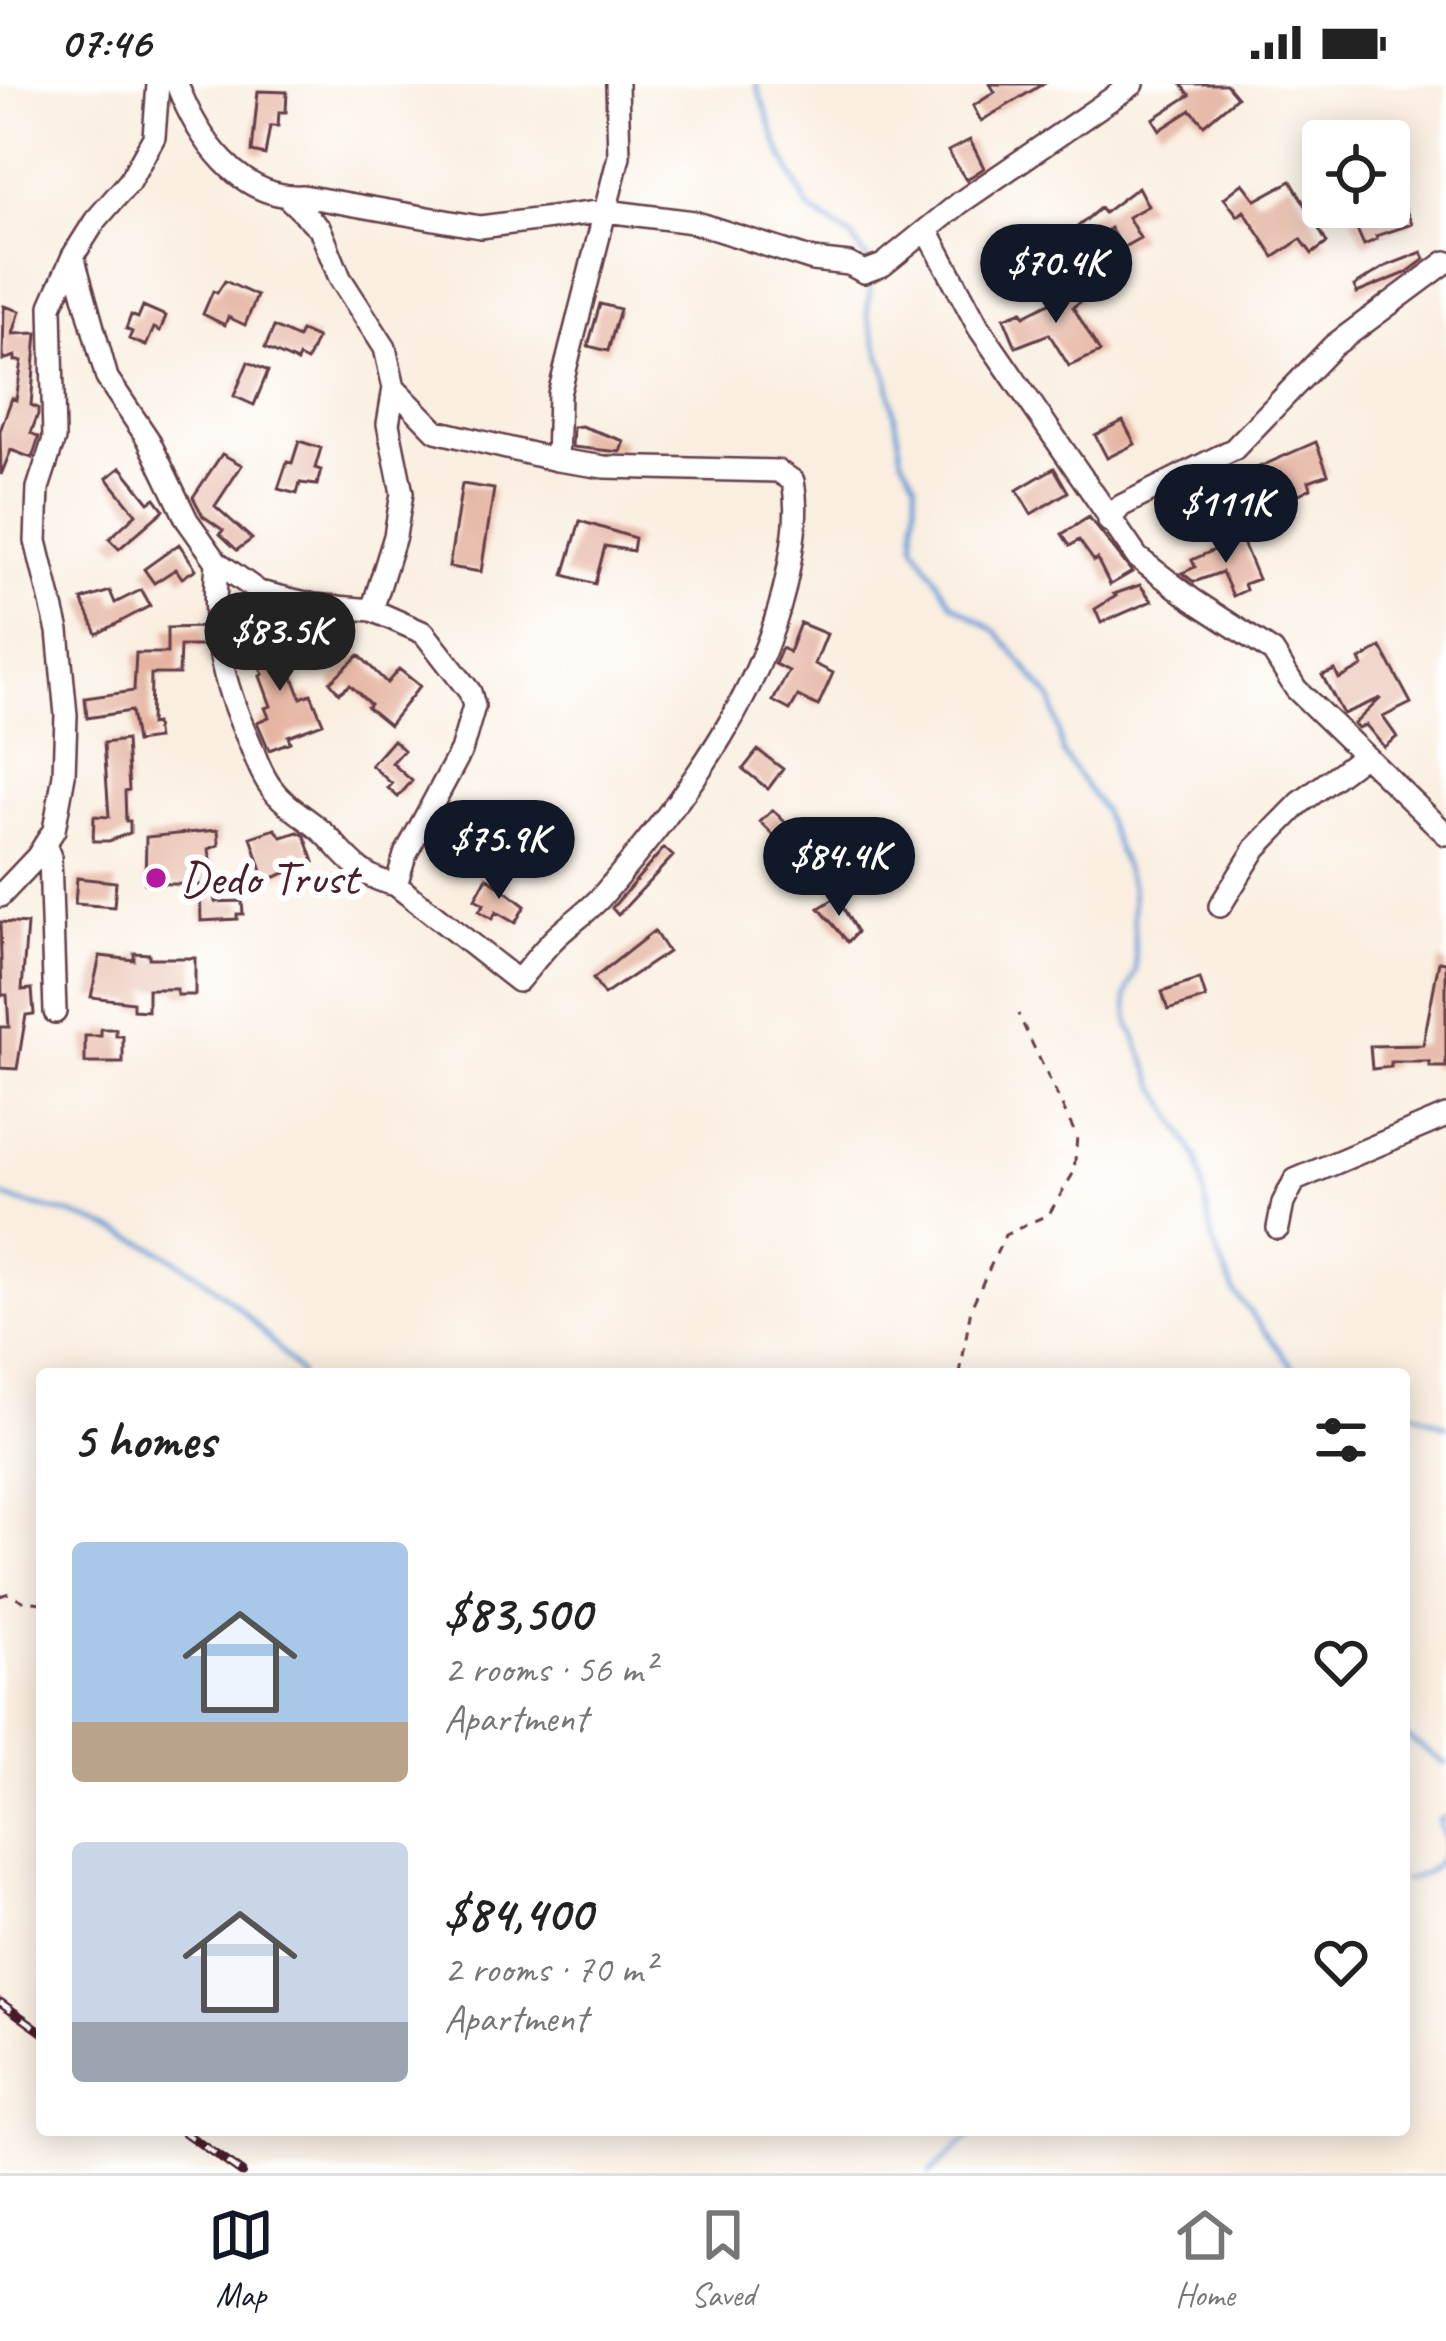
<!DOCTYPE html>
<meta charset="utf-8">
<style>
body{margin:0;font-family:Caveat,sans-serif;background:#f6f6f6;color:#222;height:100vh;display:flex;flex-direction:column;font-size:45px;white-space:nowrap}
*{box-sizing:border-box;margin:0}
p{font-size:39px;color:#767676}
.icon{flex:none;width:66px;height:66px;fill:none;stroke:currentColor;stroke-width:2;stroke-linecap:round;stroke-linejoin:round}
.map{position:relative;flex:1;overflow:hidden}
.details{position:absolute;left:36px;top:1284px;width:1374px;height:768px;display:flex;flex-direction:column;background:#fff;border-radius:12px;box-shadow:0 6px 30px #0003}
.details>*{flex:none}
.tools{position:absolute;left:1302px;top:36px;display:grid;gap:24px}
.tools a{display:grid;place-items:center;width:108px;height:108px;border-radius:12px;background:#fff;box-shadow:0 6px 30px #0003;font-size:60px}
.price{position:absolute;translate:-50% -102px;padding:0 27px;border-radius:42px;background:#111827;color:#fff;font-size:39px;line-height:78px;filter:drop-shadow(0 3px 6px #0008)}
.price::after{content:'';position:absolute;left:50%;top:72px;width:36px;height:27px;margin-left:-18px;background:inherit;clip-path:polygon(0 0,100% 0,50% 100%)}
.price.active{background:#222;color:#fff}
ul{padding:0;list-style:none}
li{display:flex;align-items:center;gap:36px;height:300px;padding:0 36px}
li span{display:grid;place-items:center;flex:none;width:336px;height:240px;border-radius:12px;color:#555}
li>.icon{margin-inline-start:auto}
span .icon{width:144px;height:144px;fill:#fffc;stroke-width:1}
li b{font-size:51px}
h2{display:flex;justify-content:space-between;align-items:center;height:144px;padding:0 36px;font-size:51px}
.status{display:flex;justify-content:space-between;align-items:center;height:84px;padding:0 60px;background:#fff;direction:ltr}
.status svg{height:33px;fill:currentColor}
.dock{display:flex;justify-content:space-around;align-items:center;height:168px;border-top:3px solid #e0e0e0;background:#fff;font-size:33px;color:#767676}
.dock a{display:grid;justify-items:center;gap:6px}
.dock .active{color:#111827}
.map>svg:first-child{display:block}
</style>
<div class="status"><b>07:46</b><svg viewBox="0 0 49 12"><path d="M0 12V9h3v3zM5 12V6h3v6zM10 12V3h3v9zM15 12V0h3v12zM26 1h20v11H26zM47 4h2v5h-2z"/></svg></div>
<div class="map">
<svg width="1446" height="2089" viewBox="0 0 1446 2089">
<rect width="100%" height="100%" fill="#fff"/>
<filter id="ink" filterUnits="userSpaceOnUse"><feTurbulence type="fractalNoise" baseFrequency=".00833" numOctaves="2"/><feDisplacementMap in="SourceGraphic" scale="24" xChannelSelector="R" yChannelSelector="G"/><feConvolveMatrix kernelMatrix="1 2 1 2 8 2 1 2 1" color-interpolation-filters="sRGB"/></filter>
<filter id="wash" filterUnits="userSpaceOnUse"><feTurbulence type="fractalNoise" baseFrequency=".004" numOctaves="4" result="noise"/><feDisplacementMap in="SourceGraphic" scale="48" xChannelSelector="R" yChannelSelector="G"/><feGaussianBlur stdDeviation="2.7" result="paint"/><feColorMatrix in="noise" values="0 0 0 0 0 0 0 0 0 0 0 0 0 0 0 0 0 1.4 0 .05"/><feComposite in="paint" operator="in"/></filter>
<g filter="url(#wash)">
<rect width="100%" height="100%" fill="#f9eedf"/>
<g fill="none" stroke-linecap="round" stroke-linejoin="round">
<path stroke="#6a9fd7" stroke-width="4.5" d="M756 0 779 64 809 125 853 154 868 177
M872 193 867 231 888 294 902 374 916 398 914 460 952 519 997 548 1052 616 1063 670 1102 725 1132 802 1136 886 1126 913 1129 939 1156 1001 1198 1076 1213 1159 1234 1208 1299 1290
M0 1111C23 1121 49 1124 73 1131 174 1162 234 1209 300 1290
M1404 1324 1446 1342
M1404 1651 1446 1680
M1404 1796C1423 1792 1446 1781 1445 1756 1444 1749 1440 1743 1439 1736L1446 1733
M930 2089 977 2046"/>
</g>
<g id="blocks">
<path fill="#e5b4a1" d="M990 0H1043L981 37 973 22 995 8Z
M1181 0H1226L1237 13 1204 41 1191 26 1160 46 1153 35 1190 11Z
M258 7 287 8 286 28H279L278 42H270L265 71 252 68Z
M970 56 984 84 966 96 948 67Z
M1291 97 1327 159 1312 170 1301 155 1274 173 1244 127 1238 132 1224 114 1243 99 1256 116Z
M1138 103 1148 122 1128 133 1140 154 1122 164 1110 144 1070 178 1058 163 1069 150 1100 124 1104 129Z
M1399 111 1412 140 1376 152 1377 155 1364 161 1351 132 1372 123H1389V115Z
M1422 168 1425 175 1406 189 1357 209 1354 202 1386 182Z
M1068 195 1083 216 1073 223 1100 268 1069 282 1049 250 1016 263 1004 234 1022 227 1024 232 1061 213 1055 205Z
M225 197 257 212 245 241 228 233 225 241 203 230 213 207 217 209Z
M600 220 620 225 608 267 588 262Z
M4 222 20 227 13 250 37 249 31 321 38 324V330L31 349 39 353 32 374 11 366 1 391 0 347 12 314 16 316 22 277H15V272L3 276Z
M143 222 166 232 160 247 154 244 146 262 129 255 132 248 126 245 131 231 138 234Z
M274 243 298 254 301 247 317 254 307 277 299 273 297 278 265 264Z
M248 278 268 287 254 321 234 312Z
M1123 337 1135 360 1107 374 1095 351Z
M581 342 624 357 620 368 572 363 573 343Z
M299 357 321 364 315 384 321 386 317 401 300 399 297 410 278 405 287 378 292 379Z
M1316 358 1328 390 1309 397 1311 404 1279 420 1269 394 1263 397 1257 384Z
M222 370 242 381 215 422 252 455 237 466 220 450 223 446 203 432 193 413Z
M121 383 149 418 155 414 164 426 119 465 109 455 136 430 107 394Z
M1054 384 1068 408 1031 430 1017 406Z
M462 400 494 405 481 488 449 483Z
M1089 433 1132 488 1110 501 1097 475 1094 477 1079 456 1070 462 1062 450Z
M580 437 635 454 633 467 605 462 595 500 564 491Z
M1241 454 1258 495 1244 500 1246 506 1233 512 1222 488 1194 498 1182 489 1195 483 1192 476Z
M179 460 196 485 182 494 176 485 154 499 144 485Z
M1140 501 1152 517 1101 539 1095 525 1116 512 1114 510Z
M141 506 150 522 97 550 82 516 110 507 115 519Z
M321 537 358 541 349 571 315 556Z
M800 539 827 550 815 580 833 589 818 622 798 612 790 626 773 617 789 587 775 580 782 564 789 568Z
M263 540 282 582 288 580 301 614 311 610 323 639 288 652 290 658 269 666 257 638 269 633 265 624 271 622 260 592 263 590 244 548Z
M202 543 204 562H180L179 590H151L150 641 155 640 157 655 136 658 131 627 87 634 85 614 134 607 136 569H167V544Z
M1381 563 1411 619 1383 633 1397 653 1384 663 1366 641 1358 644 1354 640 1381 614 1343 630 1322 591 1335 586 1339 595 1363 582 1360 576Z
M359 571 387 599 399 585 420 602 389 641 367 623 370 620 350 601 339 609 330 598Z
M126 656 129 706 125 707 126 737H130V749L109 757H93L94 732 109 733 104 659Z
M393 656 404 666 392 679 412 697 398 713 388 704 392 700 371 681Z
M758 666 783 685 768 705 743 685Z
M480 726 529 759 515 779 470 749Z
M773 726 817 771 799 787 788 774 793 770 760 738Z
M275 745 282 753 298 748 305 752 314 778 265 797 251 753Z
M218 746 219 761 209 765 215 818 242 817 243 830H237V835L201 837 200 801 145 799 146 753Z
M664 764 673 772 618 831 612 824Z
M487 793 525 822 515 839 496 828 492 835 479 827 484 820 475 815Z
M77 794 116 798 114 823 75 820Z
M837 813 857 848 848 858 819 824Z
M0 838 27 840 22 906 32 905 34 930 26 931 17 985 0 984V943H9L7 911H2Z
M654 847 668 868 604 911 593 895Z
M134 869 149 870V874H195V911H177V905H148V927L133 926V918L91 913 100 872 134 876Z
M1439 877 1446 878V983H1430V978H1391V983L1372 985 1370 962 1423 961Z
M1200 895 1206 914 1168 926 1162 908Z
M101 945H116V952H123V979H85V952H101Z"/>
</g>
</g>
<g filter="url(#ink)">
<use href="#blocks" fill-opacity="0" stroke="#643e46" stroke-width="3"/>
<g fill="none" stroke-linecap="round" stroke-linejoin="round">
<defs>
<path id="minor" d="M177 0C197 53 239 116 303 112L480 143 606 127 693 138 813 176 849 180 864 188 883 181 961 118 1133 0
M287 113 320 145 340 194 385 264 394 304 388 340 402 409 395 452 372 526
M928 148 979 244 1137 473 1193 516 1273 568 1296 605 1446 750
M73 172 107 294 148 355 187 436 217 478 259 508 314 521 372 526 424 549 470 608 474 622 461 667 405 771 396 801
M557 376 559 310 619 72 617 0
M1109 437 1121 422 1234 365 1333 262 1446 178
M217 478C211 545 221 596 249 657 256 674 262 693 274 707 289 726 314 737 330 755 351 778 363 794 396 801L518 897C530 883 541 868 554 855 569 840 588 828 602 812 686 712 772 603 791 470 795 446 798 422 793 397L778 387 604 383 557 376 436 347 394 304
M45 760 50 773 55 928
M0 812 37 773 54 746 64 691 66 631 58 547 36 457 38 404 54 355 51 222 73 172 95 137 129 98 154 53 158 0
M1220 822 1256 764 1300 719 1363 672
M1278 1144 1283 1119 1295 1096 1446 1032"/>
</defs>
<use href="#minor" stroke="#643e46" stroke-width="26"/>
<path stroke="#643e46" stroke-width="3" stroke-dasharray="9 9" stroke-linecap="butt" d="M960 1290 971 1224 1005 1151 1049 1130 1074 1088 1077 1053 1018 930
M0 1512 9 1509 23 1517 42 1519"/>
<use href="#minor" stroke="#fff" stroke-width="21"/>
<defs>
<path id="rail" d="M0 1918 42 1948
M181 2046 242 2089"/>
</defs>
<use href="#rail" stroke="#4a1f2b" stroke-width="9"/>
<use href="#rail" stroke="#fff" stroke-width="4.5" stroke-dasharray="14" stroke-linecap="butt"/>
</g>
</g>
<circle fill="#b5179e" stroke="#fff" stroke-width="4.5" cx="156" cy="794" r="12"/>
<g text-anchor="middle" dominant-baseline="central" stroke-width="12" stroke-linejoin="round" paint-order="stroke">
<g font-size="48" fill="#4a1f2b" stroke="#fff" text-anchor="start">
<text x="180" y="794">Dedo Trust</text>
</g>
</g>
</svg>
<div class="tools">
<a><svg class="icon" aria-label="locate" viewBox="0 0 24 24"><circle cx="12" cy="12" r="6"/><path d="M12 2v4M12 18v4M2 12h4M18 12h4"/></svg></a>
</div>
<b class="price" style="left:1056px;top:242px">$70.4K</b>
<b class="price" style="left:1226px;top:482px">$111K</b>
<b class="price active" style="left:280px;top:610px">$83.5K</b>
<b class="price" style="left:499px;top:818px">$75.9K</b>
<b class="price" style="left:839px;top:835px">$84.4K</b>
<section class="details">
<h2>5 homes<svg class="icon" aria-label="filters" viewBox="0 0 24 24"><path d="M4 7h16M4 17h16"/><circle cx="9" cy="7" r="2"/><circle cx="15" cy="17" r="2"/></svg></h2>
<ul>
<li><span style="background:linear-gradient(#a9c7e8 75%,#b9a48a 0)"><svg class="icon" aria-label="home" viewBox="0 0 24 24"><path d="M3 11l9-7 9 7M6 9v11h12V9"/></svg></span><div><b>$83,500</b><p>2 rooms · 56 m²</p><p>Apartment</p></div><svg class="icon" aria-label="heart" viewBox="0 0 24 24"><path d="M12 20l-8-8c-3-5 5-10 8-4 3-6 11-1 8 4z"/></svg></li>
<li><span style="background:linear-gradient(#c9d6e8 75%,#9aa5b1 0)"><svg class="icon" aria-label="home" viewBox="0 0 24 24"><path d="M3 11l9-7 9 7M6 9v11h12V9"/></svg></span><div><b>$84,400</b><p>2 rooms · 70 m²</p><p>Apartment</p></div><svg class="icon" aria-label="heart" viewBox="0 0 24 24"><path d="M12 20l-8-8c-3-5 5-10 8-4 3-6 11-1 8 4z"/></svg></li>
</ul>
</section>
</div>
<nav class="dock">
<a class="active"><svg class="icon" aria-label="map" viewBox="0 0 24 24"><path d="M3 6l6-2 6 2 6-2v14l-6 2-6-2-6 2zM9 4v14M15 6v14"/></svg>Map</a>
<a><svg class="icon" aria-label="saved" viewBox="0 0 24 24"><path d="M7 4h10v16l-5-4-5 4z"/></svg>Saved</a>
<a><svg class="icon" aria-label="home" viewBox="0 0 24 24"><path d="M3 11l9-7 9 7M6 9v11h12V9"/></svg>Home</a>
</nav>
